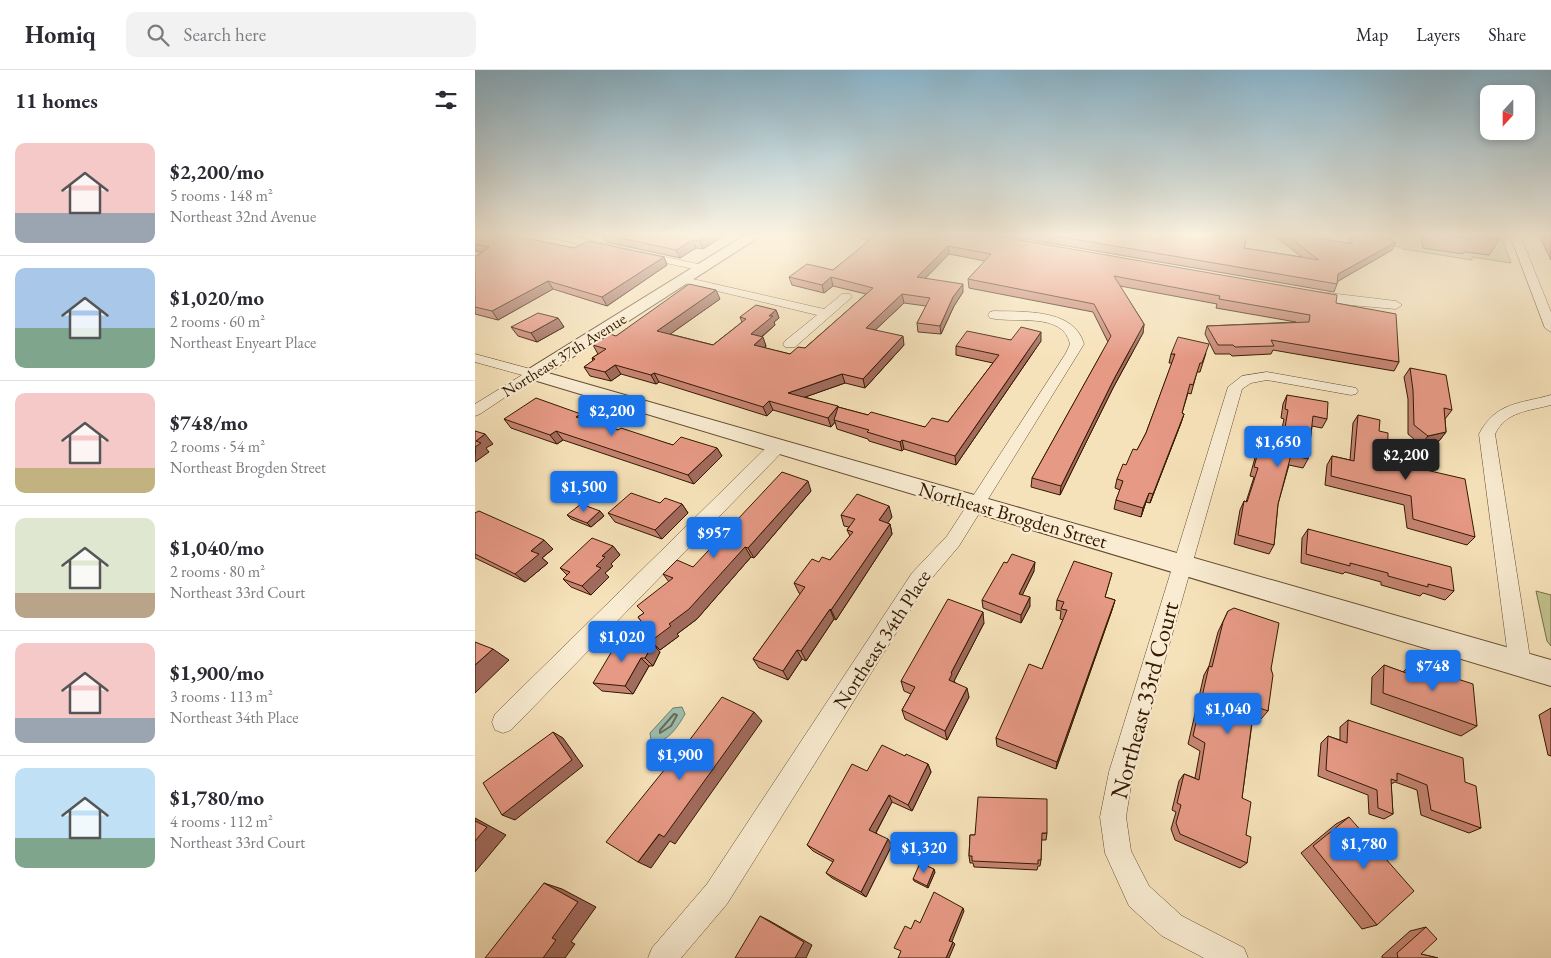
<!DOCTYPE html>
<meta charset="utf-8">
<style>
body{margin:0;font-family:"EB Garamond",serif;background:#f2f2f3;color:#2b2b33;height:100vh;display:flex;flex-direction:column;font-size:19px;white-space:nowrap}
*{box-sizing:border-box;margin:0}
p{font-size:16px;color:#7c7c81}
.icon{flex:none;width:28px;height:28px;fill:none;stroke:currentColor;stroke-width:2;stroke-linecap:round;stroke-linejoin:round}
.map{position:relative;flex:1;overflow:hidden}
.panel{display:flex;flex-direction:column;background:#fff;width:475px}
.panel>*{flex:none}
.needle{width:32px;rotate:201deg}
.fabs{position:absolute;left:1005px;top:15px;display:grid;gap:10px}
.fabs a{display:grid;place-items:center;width:55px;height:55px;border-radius:10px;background:#fff;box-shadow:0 2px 8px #0003;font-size:25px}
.price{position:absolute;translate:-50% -42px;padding:0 11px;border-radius:5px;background:#1a73e8;color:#fff;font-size:16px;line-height:32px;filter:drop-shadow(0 1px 2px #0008)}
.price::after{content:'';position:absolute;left:50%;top:30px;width:15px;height:11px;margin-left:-8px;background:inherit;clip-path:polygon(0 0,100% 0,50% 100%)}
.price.active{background:#222;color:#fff}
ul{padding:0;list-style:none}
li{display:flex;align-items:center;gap:15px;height:125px;padding:0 15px}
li+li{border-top:1px solid #e1e1e2}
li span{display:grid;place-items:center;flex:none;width:140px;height:100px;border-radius:10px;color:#555}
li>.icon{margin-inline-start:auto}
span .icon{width:60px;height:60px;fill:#fffc;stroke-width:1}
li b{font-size:21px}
h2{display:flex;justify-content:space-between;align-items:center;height:60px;padding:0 15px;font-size:21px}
header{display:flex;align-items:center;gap:30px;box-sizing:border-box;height:70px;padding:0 25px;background:#fff;border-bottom:1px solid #e1e1e2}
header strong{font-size:24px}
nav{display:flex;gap:28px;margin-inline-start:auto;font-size:18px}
.search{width:350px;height:45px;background:#f2f2f3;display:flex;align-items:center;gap:12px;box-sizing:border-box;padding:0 18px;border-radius:10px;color:#7c7c81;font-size:19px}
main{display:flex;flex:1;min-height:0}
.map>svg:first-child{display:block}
</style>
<header>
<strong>Homiq</strong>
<div class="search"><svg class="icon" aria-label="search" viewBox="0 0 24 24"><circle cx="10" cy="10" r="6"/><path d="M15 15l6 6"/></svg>Search here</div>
<nav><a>Map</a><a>Layers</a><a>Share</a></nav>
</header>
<main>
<section class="panel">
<h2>11 homes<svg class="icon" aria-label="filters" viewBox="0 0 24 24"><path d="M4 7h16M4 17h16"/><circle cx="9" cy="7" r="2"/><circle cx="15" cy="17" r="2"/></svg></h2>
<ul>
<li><span style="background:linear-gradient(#f6c9c9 70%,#9aa5b1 0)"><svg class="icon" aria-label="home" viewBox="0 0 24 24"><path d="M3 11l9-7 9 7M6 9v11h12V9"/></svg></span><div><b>$2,200/mo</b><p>5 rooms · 148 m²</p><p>Northeast 32nd Avenue</p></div></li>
<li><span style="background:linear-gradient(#a9c7e8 60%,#7fa58c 0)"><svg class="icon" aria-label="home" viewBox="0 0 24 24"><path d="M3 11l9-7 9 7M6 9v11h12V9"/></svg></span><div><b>$1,020/mo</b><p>2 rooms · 60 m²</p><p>Northeast Enyeart Place</p></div></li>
<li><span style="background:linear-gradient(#f6c9c9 75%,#c2b280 0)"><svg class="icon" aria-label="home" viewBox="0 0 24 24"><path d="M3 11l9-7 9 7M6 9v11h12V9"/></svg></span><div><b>$748/mo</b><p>2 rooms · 54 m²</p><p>Northeast Brogden Street</p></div></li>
<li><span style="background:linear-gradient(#dfe7d0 75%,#b9a48a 0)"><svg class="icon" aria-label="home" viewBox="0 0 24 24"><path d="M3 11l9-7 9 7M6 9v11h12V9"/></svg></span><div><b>$1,040/mo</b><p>2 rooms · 80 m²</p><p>Northeast 33rd Court</p></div></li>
<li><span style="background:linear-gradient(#f6c9c9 75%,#9aa5b1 0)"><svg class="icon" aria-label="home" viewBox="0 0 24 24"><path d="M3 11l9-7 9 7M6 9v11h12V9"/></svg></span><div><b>$1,900/mo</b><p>3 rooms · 113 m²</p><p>Northeast 34th Place</p></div></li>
<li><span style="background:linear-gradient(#bfe0f5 70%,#7fa58c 0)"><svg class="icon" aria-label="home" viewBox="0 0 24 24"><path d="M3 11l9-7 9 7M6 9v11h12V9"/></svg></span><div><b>$1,780/mo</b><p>4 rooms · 112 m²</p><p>Northeast 33rd Court</p></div></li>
</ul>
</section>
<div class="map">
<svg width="1076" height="888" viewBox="0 0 1076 888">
<rect width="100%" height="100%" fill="#f6e2ba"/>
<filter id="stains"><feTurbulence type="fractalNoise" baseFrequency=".004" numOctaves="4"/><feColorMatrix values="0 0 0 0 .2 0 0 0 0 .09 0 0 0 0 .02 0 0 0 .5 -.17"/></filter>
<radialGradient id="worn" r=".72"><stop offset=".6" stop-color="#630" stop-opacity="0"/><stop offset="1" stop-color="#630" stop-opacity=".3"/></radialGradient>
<path fill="#c0c28d" stroke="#7a6e46" d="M914 165H1026L1036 193 997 187V190L928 179 925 177 915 176Z
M1061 521 1076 525V576L1072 571Z"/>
<path fill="#9dbeaf" stroke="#737c69" d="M207 637 210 644C204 655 190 677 176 670L175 663 198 638Z"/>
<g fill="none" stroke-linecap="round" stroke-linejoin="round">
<path stroke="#686c58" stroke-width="2" d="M199 644 202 645 196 656 185 663V660Z"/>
<defs>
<path id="minor" d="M71 165H91L136 175 137 177 132 180 76 168Z
M1035 165H1045L1076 242V262L1070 258Z
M167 182 228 195 234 198 228 201 163 187 162 185 163 183Z
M209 207 349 239 367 224H375L377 227 320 277H310L308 274 310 271 342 245 205 212 203 210Z
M837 221 921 231 927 235 921 239 875 235 833 228 831 225Z
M519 241C548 242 599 238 609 274L484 476 451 515 252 834 206 888H173L177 878 232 814 437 503 472 466 591 283 595 274C588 241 539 254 515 248L513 245 515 242Z
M0 284 63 301 65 304 5 344 0 346V334L47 305 0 292Z
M792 302 876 317 881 318 883 321 881 324 876 325 792 310 776 313 767 319 658 702 651 747 656 781 674 816 707 846 769 878 773 888H729L687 866 654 836 630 783 625 747 634 702 753 317 767 306Z
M1076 325V335C1054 341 1031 341 1020 364L1056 594 1053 601 1045 604 1037 601 1034 594 1004 364C1021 332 1044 334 1076 325Z
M303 371 309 372 311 376 309 380 36 660 28 663 20 660 17 652 20 644 297 372Z"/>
<path id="tertiary" d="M270 165H287L73 303 1076 590V616L52 308 49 304 52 300Z"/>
</defs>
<use href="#minor" stroke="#644b2e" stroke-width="1"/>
<use href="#tertiary" stroke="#644b2e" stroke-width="2"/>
<use href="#minor" fill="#f9ecd2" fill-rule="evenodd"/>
<use href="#tertiary" fill="#f9ecd2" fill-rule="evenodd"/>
</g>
<path fill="#c68472" stroke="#331900" d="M0 165 99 178 189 187 192 195 132 236 78 219 23 250 0 244V187L7 182 0 181Z
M127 165H250L228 179 221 178 205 188 131 172Z
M380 165H516L861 233 924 292 919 301 798 280 796 284 757 286 755 284H740L730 264 732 256 821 252 741 238 742 234 645 216 669 254 668 263 638 318 585 425 556 417 557 408 633 272 618 242 494 218 493 209 510 191 474 184 450 208 488 222 479 236 466 264 443 262 442 253 451 236 429 233 400 260 429 275 390 318 370 313 330 327 363 337 393 345 450 357 473 352 518 293 481 285V276L536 270 566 271 481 395 429 379 427 381 394 371 393 369 362 359 360 352 356 357 298 340 292 346 184 312 181 314 146 304 136 311 115 306 109 297 118 291 117 288 123 284 118 275 245 229 195 264 238 275 267 252 265 247 301 240 304 248 299 252 300 255 287 267 291 276 290 278 315 284 330 278 391 224 358 216 349 223 317 215 314 207 358 200 394 172Z
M528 165H772L769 178 827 187 798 165H828L874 174V165H903L917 180 863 211 862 214 859 222Z
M946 165H1022L1024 170 1014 185 989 182 988 184 948 178Z
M1064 165H1076V190Z
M83 248 89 257 62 272 43 266 36 257Z
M731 283 725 302H722L716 324 713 323 707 343 709 344 706 353 675 433 671 432 666 447 639 439 641 430 645 420 640 418 642 409 662 380 671 363 697 293H694L696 284Z
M935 298 977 340 970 349 971 362 964 371 946 375 933 364V329L929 307Z
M812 325 852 349 847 358 837 356 833 389 828 398 814 395 803 434 799 475 794 484 759 474 765 440 769 431 771 432 779 407 775 406 784 373 788 364 805 368 809 349 806 348 808 334Z
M106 344 110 350 143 360 198 375 242 378 247 386 219 414 88 370 82 374 36 358 29 349Z
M883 345 904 361 912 391 1000 467 992 475 932 458 929 435 850 415 852 395 857 386 875 390 878 353Z
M336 421 279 488 276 487 222 549 202 564 204 566 185 580 166 551 163 547 169 543 194 512 188 504 218 497Z
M185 433 207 434 213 443 187 469 140 452 133 443Z
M125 441 129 446 116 457 96 449 92 445Z
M0 443 78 479 67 488 73 493 50 512 0 488Z
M366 445 417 447 412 453 415 454 417 464 361 550 359 549 331 591 327 589 313 610 284 598 278 589 326 524 324 523 319 513 355 490 375 466 372 460 374 457 369 456Z
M833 459 979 521 970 530 948 523 945 526 906 515V512L870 502 868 504 826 493 827 468Z
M138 476 145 485 136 494 138 496 130 503 134 507 116 525 96 517 88 509 92 505 85 498Z
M559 501 547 525 555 536 546 553 508 538 507 530Z
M637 503 630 527 640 530 637 540 581 699 522 676 521 668 567 599 588 550 585 549 586 541 581 540 582 530Z
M753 541 796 599 793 641 786 649 778 646 767 728 771 765 772 793 765 798 700 770 696 759 701 742 697 740 704 711 709 704 720 708 725 681 713 674 729 605 734 596 743 562Z
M509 553 479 611 494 627 472 670 430 649 427 640 436 624 429 621 426 611Z
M178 574 185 582 178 596H174L158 624 127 621 118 613Z
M909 595 928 602 934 596 958 604 961 602 1002 656 986 666 896 634 897 607Z
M1076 638V686L1073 685 1064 645Z
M873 650 990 712 1006 758 994 763 946 745 942 720 920 712 916 714 918 744 909 749 894 744 893 725 843 706 846 673 853 666 865 670V657Z
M430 686 453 694 456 702 437 741 417 732 401 763 417 775 391 827 357 808 351 803 358 792 338 781 332 775 392 701Z
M874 747 902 855 887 859 826 783 861 754Z
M572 763 571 770H566V790L565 796H563L562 800 499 797 498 793H495L494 786 495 765Z
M460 802 453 818 439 811 438 809Z
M951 857 946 884 963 888H907V886L935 861Z"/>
<path fill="#a16b5d" stroke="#331900" d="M235 165H250L228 179 225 171Z
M218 170 221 178 205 188 201 180Z
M921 172 917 180 860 213 863 204Z
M473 176 474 184 443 216 442 207Z
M189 187 192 195 132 236 127 227Z
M356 207 358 216 349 223 347 215Z
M73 211 78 219 23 250 17 241Z
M488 214V222L479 236 466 264 465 256 478 227Z
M241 220 245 229 187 270 182 261Z
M427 224 429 233 393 267 391 258Z
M301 240 304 248 299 252 300 255 279 273 276 264 294 246Z
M83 248 89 257 62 272 56 263Z
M669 254 668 263 638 318 585 425 586 416 639 309Z
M566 262V271L481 395 480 386Z
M428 266 429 275 390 318 388 309Z
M288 267 291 276 282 284 279 275Z
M140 295 146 304 136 311 130 302Z
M179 303 184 312 181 314 176 305Z
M367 304 370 313 316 332 313 323Z
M294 331 298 340 292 346 288 337Z
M363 336 365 345 359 350 360 352 356 357 353 348Z
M106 344 112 353 101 347Z
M709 344 706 353 675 433 678 424Z
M81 361 88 370 82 374 75 365Z
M971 362 964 371 946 375 953 366Z
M10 364 18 374 11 378 14 382 0 392 1 371Z
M427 370 429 379 427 381 425 372Z
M242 378 247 386 219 414 213 405Z
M333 411 336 421 279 488 273 478Z
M674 423 666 447 668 438Z
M207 434 213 443 187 469 180 460Z
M414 436 417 447 407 461 404 450Z
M125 441 129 446 116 457 112 453Z
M415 454 417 464 361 550 356 540Z
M69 470 78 479 67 488 73 493 50 512 40 504 56 481Z
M138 476 145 485 136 494 138 496 130 503 134 507 116 525 107 516 127 486Z
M270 477 276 487 222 549 202 564 204 566 185 580 176 571 194 554Z
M560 492 559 501 544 532V524Z
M555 527V536L546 553V545Z
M640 530 637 540 581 699 582 692Z
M355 539 359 549 331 591 326 581Z
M508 542 509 553 479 611V614L474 610 476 603Z
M178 574 185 582 178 596 170 588Z
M18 579 34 590 0 623V595Z
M322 580 327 589 313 610 308 601Z
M166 588 174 596 158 624 150 616Z
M492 618 494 627 472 670 470 661Z
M279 642 287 651 200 774 195 771 176 798 163 792Z
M78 662 88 668 108 696 40 750 27 745Z
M453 694 456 702 437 741 433 735Z
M414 725 417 732 399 766 394 760Z
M0 748 31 765 0 802Z
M413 769 417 775 391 827 386 822Z
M459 799 460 802 453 818 452 816Z
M69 813 87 819 121 837 96 872 100 874 90 888H68L77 868Z
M488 838 489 841 476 874 474 871Z
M285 846 295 851 337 875 331 888H320Z
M478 872 480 874 474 888H471Z"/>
<path fill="#e69985" stroke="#331900" d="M0 165H36L99 178 113 171 189 187 127 227 73 211 17 241 0 237V187L14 177 0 174Z
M132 165H235L225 171 218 170 201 180Z
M400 165H516L862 225 861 233 921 244 924 292 796 270 799 276 760 277 758 275H743L732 256 834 252 835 245 744 229 745 226 639 206 669 254 639 309 586 416 557 408 636 266 619 234 493 209 516 184 473 176 442 207 488 214 478 227 465 256 442 253 455 228 427 224 391 258 428 266 388 309 367 304 313 323 363 336 353 348 294 331 288 337 179 303 176 305 140 295 130 302 109 297 120 289 117 288 131 279 118 275 135 264 141 266 214 214 241 220 182 261 238 275 271 249 265 247 281 235 301 240 294 246H298L276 264 288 267 279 275 315 284 323 277 330 278 398 218 356 207 347 215 314 207 332 194 358 200 401 165Z
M575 165H772L769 178 844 190 811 165H828L877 174V165H903L921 172 863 204 862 214Z
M973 165H1022L1024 170 996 165 997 169Z
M63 243 83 248 56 263 36 257Z
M546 257 566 262 480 386 427 370 425 372 392 362 394 360 359 350 363 337 393 345 396 342 450 357 457 348 473 352 524 285 481 276 492 261 536 270Z
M703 267 734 274 727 293H725L718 315 715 314 707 343 709 344 678 424 674 423 668 438 641 430 648 411 642 409 648 394 651 395 658 379 662 380 671 363 700 284H696Z
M935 298 971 305 977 340 969 338 971 362 953 366 939 355 938 320Z
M812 325 853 332 852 349 838 346 833 389 816 385 803 434 799 475 763 465 769 431 772 432 783 398 779 397 788 364 808 369 813 340 810 339Z
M61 328 106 344 101 347 143 360 146 358 198 375 206 367 242 378 213 405 81 361 75 365 29 349Z
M883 345 905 350 904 361 913 363 912 391 990 409 1000 467 938 449 936 426 856 406 857 386 879 391Z
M0 361 10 364 1 371 6 373 0 377Z
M307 402 333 411 273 478 270 477 214 539 194 554 196 556 176 571 161 555 166 551 163 547 169 543 162 536 198 508 188 504 202 490 218 497Z
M156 423 185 433 190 428 207 434 180 460 133 443Z
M382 424 414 436 404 450 415 454 356 540 355 539 326 581 322 580 308 601 278 589 330 517 319 513 337 489 344 492 347 487 355 490 378 462 372 460 380 449 366 445Z
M106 434 125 441 112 453 92 445Z
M4 441 69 470 56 481 64 484 40 504 0 484V443Z
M833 459 976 497 979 521 953 514V517L913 506V503L875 493V496L831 484Z
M117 468 138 476 127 486 130 487 121 496 126 498 107 516 88 509 95 502 85 498Z
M537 484 560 492 544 524 555 527 546 545 507 530 529 492 532 493Z
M599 491 637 503 630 527 640 530 582 692 521 668 554 594 567 599 592 540 586 539 589 532 582 530Z
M473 529 508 542 476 603 477 604 474 610 492 618 470 661 427 640 440 617 426 611Z
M759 538 804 553 796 599 798 605 793 641 779 636 767 728 776 732 771 765 776 767 772 793 705 764 701 753 706 735 702 733 709 704 724 710 730 673 718 666 734 596 737 597 748 552 753 541Z
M143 571 178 574 170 588H166L150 616 118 613Z
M0 572 18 579 0 595Z
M909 595 934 604V596L962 605 961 602 998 614 1002 656 908 623Z
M247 627 279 642 189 767 184 764 163 792 131 772 190 699 192 700Z
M873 650 988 688 990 712 1001 716 1006 758 956 740 952 715 922 703V711L916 709 918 744 903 738 902 720 851 700 853 666 872 673Z
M78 662 97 690 27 745 8 713Z
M407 675 430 686 431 684 453 694 433 735 414 725 394 760 413 769 386 822 351 803 359 790 332 775 377 694 392 701Z
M503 727 572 729V763H567L566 790H563V794L497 791V786H494L495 765H500Z
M874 747 939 821 902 855 838 776Z
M0 751 12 757 0 771Z
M445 793 459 799 452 816 438 809Z
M69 813 103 832 77 868 81 870 68 888H10Z
M459 822 488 838 474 871 478 872 471 888H423L426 881 419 878 430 856 436 859 440 850 445 853Z
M285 846 329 872 320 888H260Z
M951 857 962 869 946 884 963 888H923L922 883Z"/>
<linearGradient id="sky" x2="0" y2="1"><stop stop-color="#8ab8d1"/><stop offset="0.57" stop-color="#fbf2e0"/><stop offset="1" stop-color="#fbf2e0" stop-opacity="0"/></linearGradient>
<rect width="1076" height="289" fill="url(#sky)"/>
<g text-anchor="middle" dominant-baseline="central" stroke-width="4.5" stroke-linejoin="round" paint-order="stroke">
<g font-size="16" fill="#331900" stroke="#f9ecd2">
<text transform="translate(89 285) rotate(-32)">Northeast 37th Avenue</text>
</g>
<g font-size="20" fill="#331900" stroke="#f9ecd2">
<text transform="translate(538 445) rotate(16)">Northeast Brogden Street</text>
<text transform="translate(407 569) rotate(-57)">Northeast 34th Place</text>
</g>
<g font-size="24" fill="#331900" stroke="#f9ecd2">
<text transform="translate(669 630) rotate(-75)">Northeast 33rd Court</text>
</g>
</g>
<rect width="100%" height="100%" filter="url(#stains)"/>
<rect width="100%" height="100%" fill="url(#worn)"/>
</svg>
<div class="fabs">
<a><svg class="needle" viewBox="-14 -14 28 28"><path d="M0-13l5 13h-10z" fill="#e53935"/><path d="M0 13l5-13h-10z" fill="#7c7c81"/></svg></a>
</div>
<b class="price" style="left:137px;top:367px">$2,200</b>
<b class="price" style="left:803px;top:398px">$1,650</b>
<b class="price active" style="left:931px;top:411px">$2,200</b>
<b class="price" style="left:109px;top:443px">$1,500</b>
<b class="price" style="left:239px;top:489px">$957</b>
<b class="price" style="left:147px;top:593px">$1,020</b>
<b class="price" style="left:958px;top:622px">$748</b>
<b class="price" style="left:753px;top:665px">$1,040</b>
<b class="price" style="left:205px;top:711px">$1,900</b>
<b class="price" style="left:889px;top:800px">$1,780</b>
<b class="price" style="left:449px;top:804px">$1,320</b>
</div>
</main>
